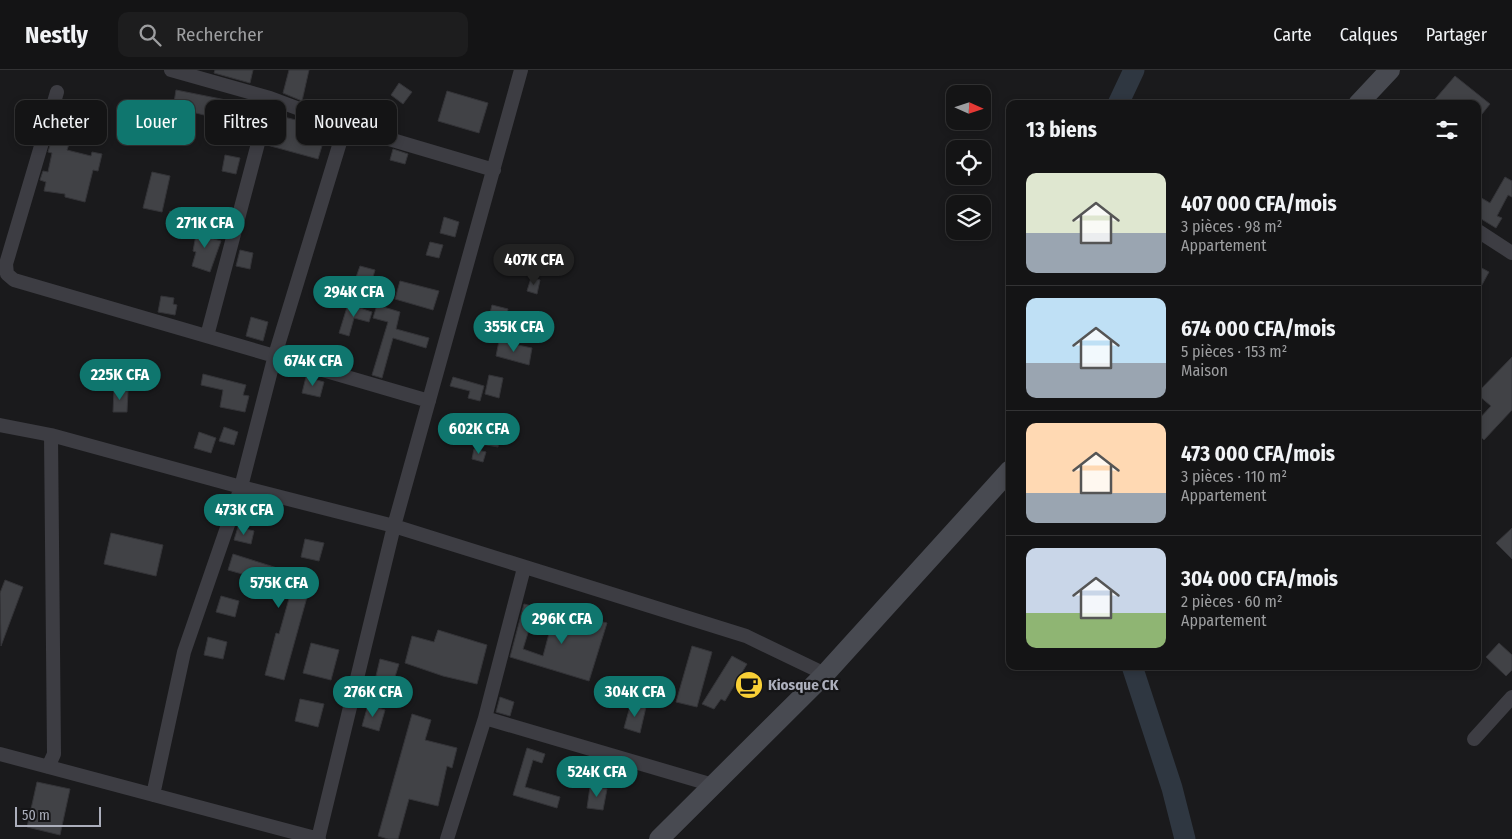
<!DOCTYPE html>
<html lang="fr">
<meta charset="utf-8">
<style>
body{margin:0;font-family:"Fira Sans Condensed",sans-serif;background:#1d1d1e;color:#f1f3f6;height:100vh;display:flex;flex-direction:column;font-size:19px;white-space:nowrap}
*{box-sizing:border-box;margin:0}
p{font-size:16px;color:#9d9ea0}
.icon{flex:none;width:28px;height:28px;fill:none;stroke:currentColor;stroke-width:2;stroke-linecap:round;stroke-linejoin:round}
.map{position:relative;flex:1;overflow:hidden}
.panel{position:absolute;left:1006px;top:30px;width:475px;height:570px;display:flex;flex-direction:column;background:#141415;border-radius:10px;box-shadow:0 2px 8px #0003,0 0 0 1px #333334}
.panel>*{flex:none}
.hud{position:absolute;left:15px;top:30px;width:475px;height:45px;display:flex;gap:10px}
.needle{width:32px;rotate:93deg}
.tools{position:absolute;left:946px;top:15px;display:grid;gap:10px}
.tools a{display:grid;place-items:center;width:45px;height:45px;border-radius:10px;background:#141415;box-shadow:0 2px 8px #0003,0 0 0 1px #333334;font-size:25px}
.scale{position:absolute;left:15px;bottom:12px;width:86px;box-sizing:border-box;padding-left:5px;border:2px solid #acafbc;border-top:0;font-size:14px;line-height:18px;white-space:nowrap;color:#acafbc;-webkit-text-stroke:4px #151517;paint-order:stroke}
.price{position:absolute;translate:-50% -42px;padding:0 11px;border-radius:18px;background:#0f766e;color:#fff;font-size:16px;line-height:32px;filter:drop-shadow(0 1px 2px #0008)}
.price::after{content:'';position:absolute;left:50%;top:30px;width:15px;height:11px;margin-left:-8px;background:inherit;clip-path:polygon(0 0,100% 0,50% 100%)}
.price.selected{background:#222;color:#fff}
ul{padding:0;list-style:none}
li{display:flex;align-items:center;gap:15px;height:125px;padding:0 20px}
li+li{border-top:1px solid #333334}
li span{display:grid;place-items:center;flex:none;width:140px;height:100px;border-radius:10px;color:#555}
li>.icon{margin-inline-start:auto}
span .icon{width:60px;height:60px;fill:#fffc;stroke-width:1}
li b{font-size:21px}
h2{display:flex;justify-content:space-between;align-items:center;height:60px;padding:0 20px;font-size:21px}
.tag{padding:0 18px;border-radius:10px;background:#141415;box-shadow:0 2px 8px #0003,0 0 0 1px #333334;font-size:18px;line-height:45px}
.tag.selected{background:#0f766e;color:#fff}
header{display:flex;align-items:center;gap:30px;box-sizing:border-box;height:70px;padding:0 25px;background:#141415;border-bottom:1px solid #333334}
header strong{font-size:24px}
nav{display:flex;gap:28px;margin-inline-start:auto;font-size:18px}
.search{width:350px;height:45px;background:#1d1d1e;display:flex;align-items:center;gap:12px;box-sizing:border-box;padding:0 18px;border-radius:10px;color:#9d9ea0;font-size:19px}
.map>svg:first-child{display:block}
</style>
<header>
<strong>Nestly</strong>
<div class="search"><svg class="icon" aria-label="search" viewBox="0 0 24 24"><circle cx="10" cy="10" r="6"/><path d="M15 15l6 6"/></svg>Rechercher</div>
<nav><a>Carte</a><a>Calques</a><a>Partager</a></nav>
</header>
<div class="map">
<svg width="1512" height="769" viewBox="0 0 1512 769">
<rect width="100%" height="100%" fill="#1a1a1c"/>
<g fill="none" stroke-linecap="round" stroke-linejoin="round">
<path stroke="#2f3741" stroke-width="21" d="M1118 34 1134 0
M1132 596 1172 718 1185 769"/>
</g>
<path fill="#414246" stroke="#343438" d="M215 0H253L250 13 214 3Z
M289 0H309L302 31 283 23Z
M1455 6 1490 34 1478 49V34H1431Z
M399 13 412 22 403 34 391 25Z
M176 20 226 30 222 47 248 54 244 68 209 59 212 47 188 41 187 48 172 45Z
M447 21 488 33 479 63 438 51Z
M63 33 77 38 73 52 58 48Z
M276 45 304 52 307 51 327 59 318 89 267 75Z
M53 65 70 71 67 80 91 86 92 82 102 84 98 101 93 100 85 132 65 127V124L44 121 46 112 40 110 43 101 48 102 52 83 48 82Z
M393 79 408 84 405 94 390 90Z
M225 85 240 88 236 104 222 101Z
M152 102 170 106 162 142 143 138Z
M1505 107 1512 111V127L1508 125 1497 146 1502 148 1496 158 1478 147V126L1490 133Z
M170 141 182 145 178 157 166 154Z
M444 147 459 152 455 167 440 163Z
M198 154 210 158 207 167 221 171 210 202 192 196 196 182 193 181Z
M430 172 443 175 439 188 426 185Z
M240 180 253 183 250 199 236 196Z
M360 196 375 200 370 217 354 213Z
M1478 196 1489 202 1478 222Z
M531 208 540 210 537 224 527 221Z
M400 211 439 221 433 240 395 229Z
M161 226 174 228 173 234 177 235 175 245 158 242Z
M348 234 372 242 369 252 354 248 349 266 339 263Z
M377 235 400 242 396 259 429 268 426 278 393 268 382 308 372 305 388 252 373 248Z
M492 235 508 239 504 255 488 251Z
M251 247 268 252 263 271 246 266Z
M499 271 532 278 529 295 496 286Z
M1512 287V340L1484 370 1478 364V350L1491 336 1478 325V322Z
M203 304 246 315 243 325 249 326 245 342 220 337 223 320 201 315Z
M489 305 503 308 499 328 485 324Z
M306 307 324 312 320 327 302 323Z
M453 307 484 316 480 331 468 328 470 321 450 316Z
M114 320 128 321 127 342H113Z
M473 345 492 350 489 361 470 356Z
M224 357 238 362 234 375 219 371Z
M485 360 500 363 498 377 481 374Z
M199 362 216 368 211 383 194 378Z
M474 379 486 382 483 392 472 389Z
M238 457 254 461 251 474 234 470Z
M1512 458V489L1496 473Z
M111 463 163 475 156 506 104 494Z
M305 469 324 473 319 491 301 487Z
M233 484 312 509 284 610 265 605 276 563 279 564 292 518 228 500Z
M5 510 23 517 1 576 0 523Z
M221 526 239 531 235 547 216 542Z
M524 534 536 537 523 579 543 586 555 541 564 544 563 549 589 556 591 549 607 553 589 611 510 587Z
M438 560 487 575 477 614 443 606 405 593 412 566 434 572Z
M208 567 227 572 223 589 204 585Z
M311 573 339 580 331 610 303 603Z
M1499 573 1512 585V600L1506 606 1486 587Z
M692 576 712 582 697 637 676 632Z
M732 586 747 594 725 631 721 629 714 639 702 634Z
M380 589 399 594 394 610 376 606Z
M365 613 374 615 370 631 361 628Z
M500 627 514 632 510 646 496 642Z
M300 629 324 634 318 657 295 651Z
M631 633 646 637 640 663 624 658Z
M368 635 385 640 379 661 362 656Z
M412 644 431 650 425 670 457 678 452 698 447 696 438 736 409 729 398 769H388L378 766Z
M527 678 545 684 542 693 533 690 525 717 560 727 557 738 513 725Z
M37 712 70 719 60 765 27 757Z
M590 717 607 719 603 740 587 738Z"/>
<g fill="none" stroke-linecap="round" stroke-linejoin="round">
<path stroke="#3d3d43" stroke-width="14" d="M171 0 270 28 345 56 494 100
M57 22 6 194 7 204 14 210 429 331
M1478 161 1512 183
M207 266 270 28
M0 355 51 365 241 417 394 456 746 566 825 604
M485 648 713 715
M1474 669 1512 627
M0 684 319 769
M48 697 54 684 51 365
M153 725 184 582 241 417 275 285 345 56
M318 769 394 456 521 0
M447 769 485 648 524 498"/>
<path stroke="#484a51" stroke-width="20" d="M1358 34 1390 0
M659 769 825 604 1010 400"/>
</g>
<defs>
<symbol id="cafe-disc" viewBox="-11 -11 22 22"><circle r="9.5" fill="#f8cf36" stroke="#151517"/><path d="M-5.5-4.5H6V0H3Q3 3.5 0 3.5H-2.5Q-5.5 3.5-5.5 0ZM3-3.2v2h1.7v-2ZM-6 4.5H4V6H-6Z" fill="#111"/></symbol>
</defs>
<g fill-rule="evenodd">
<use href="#cafe-disc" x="733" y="599" width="32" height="32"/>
</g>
<g text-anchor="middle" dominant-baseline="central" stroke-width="4.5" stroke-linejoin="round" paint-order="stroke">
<g font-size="15" font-weight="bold" fill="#acafbc" stroke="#151517" text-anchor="start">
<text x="768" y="615">Kiosque CK</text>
</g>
</g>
</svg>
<div class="tools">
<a><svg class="needle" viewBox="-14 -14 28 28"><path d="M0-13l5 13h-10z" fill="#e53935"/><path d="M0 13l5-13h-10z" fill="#9d9ea0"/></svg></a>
<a><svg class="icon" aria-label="locate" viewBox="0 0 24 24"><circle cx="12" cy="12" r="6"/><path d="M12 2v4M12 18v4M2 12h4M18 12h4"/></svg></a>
<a><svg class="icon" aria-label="layers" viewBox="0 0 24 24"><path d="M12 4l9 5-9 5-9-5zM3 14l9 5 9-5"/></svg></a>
</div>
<div class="scale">50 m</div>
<b class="price" style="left:205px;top:179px">271K CFA</b>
<b class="price selected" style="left:534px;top:216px">407K CFA</b>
<b class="price" style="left:354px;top:248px">294K CFA</b>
<b class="price" style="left:514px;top:283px">355K CFA</b>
<b class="price" style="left:313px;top:317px">674K CFA</b>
<b class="price" style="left:120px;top:331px">225K CFA</b>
<b class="price" style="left:479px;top:385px">602K CFA</b>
<b class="price" style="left:244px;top:466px">473K CFA</b>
<b class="price" style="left:279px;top:539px">575K CFA</b>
<b class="price" style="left:562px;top:575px">296K CFA</b>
<b class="price" style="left:373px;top:648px">276K CFA</b>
<b class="price" style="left:635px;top:648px">304K CFA</b>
<b class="price" style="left:597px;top:728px">524K CFA</b>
<div class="hud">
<a class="tag">Acheter</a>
<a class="tag selected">Louer</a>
<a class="tag">Filtres</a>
<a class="tag">Nouveau</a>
</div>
<section class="panel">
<h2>13 biens<svg class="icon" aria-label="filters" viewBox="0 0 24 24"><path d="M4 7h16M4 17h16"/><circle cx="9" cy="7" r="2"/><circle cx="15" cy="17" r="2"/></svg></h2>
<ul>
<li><span style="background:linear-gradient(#dfe7d0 60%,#9aa5b1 0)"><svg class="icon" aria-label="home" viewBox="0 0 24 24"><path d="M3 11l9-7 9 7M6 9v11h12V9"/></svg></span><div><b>407 000 CFA/mois</b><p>3 pièces · 98 m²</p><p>Appartement</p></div></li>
<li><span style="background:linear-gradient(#bfe0f5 65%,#9aa5b1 0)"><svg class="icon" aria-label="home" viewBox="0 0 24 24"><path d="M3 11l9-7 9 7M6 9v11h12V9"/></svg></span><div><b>674 000 CFA/mois</b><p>5 pièces · 153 m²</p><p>Maison</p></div></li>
<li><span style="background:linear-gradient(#ffd9b3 70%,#9aa5b1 0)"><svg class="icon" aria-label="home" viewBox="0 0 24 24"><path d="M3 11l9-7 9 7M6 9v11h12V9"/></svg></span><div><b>473 000 CFA/mois</b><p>3 pièces · 110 m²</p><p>Appartement</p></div></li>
<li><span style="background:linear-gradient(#c9d6e8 65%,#8fb573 0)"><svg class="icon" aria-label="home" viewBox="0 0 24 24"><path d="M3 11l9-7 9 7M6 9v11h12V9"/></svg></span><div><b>304 000 CFA/mois</b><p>2 pièces · 60 m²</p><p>Appartement</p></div></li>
</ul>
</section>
</div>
